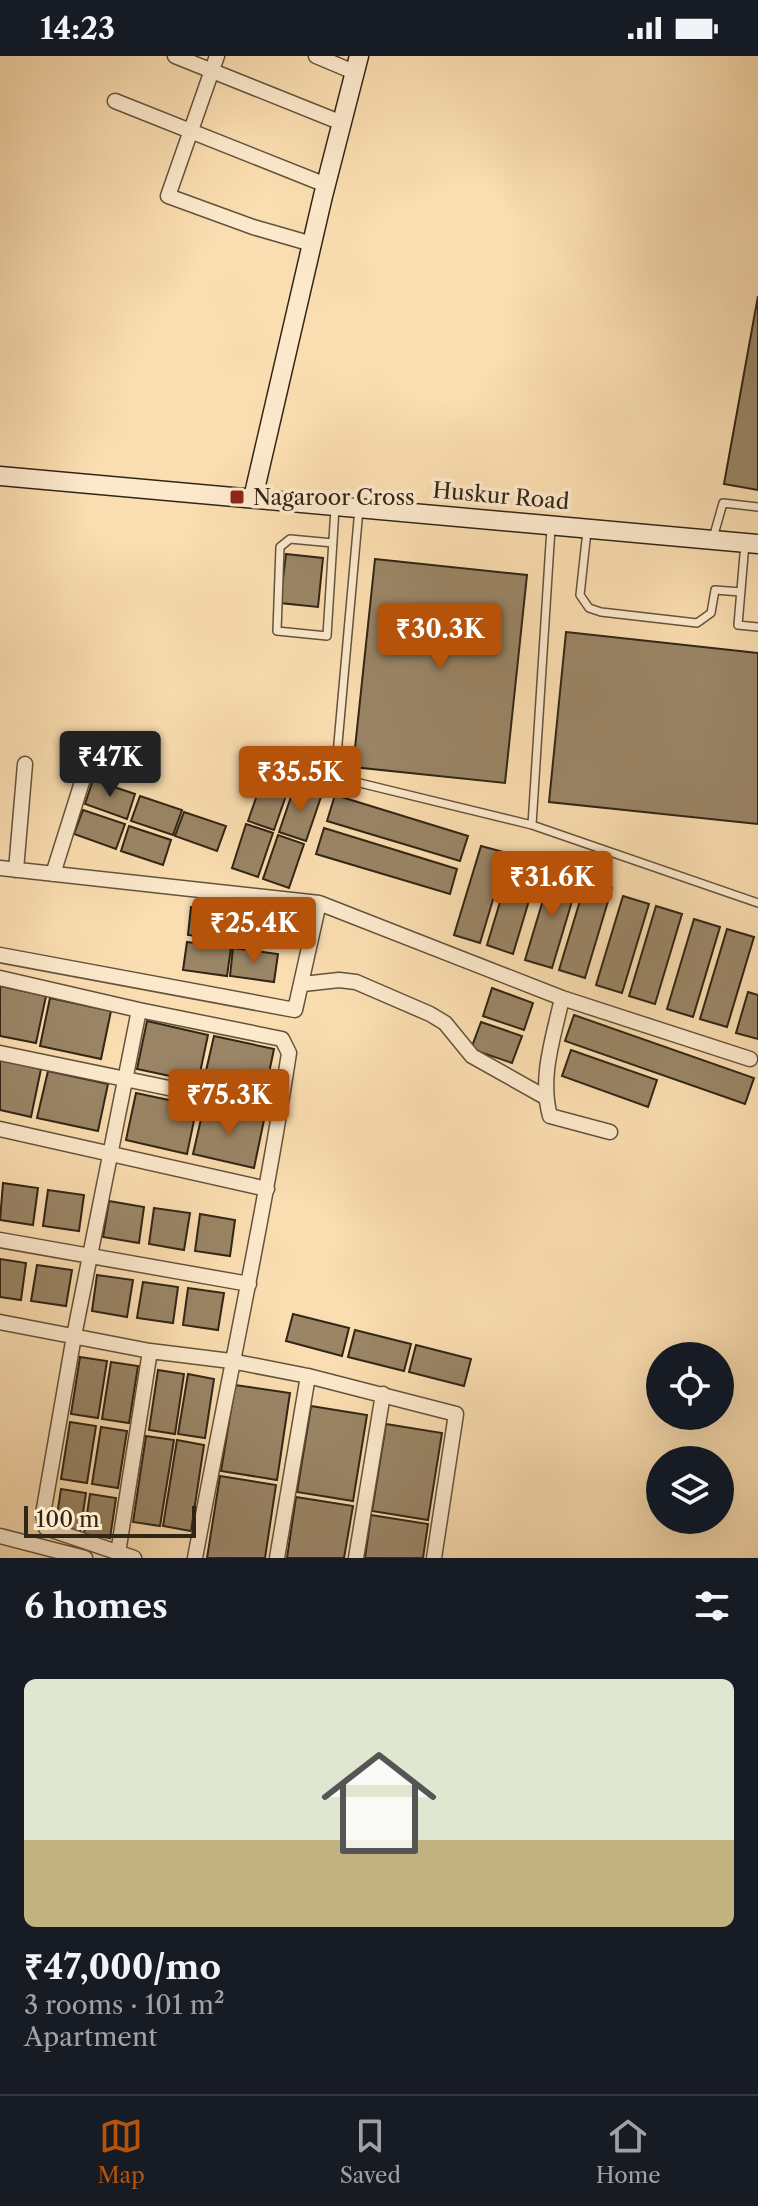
<!DOCTYPE html>
<meta charset="utf-8">
<style>
body{margin:0;font-family:"Libre Caslon Text",serif;background:#20242c;color:#f1f3f6;height:100vh;display:flex;flex-direction:column;font-size:30px;white-space:nowrap}
*{box-sizing:border-box;margin:0}
p{font-size:26px;color:#9ea1a6}
.icon{flex:none;width:44px;height:44px;fill:none;stroke:currentColor;stroke-width:2;stroke-linecap:round;stroke-linejoin:round}
.map{position:relative;height:1502px;overflow:hidden}
.drawer{display:flex;flex-direction:column;background:#171b24;flex:1}
.drawer>*{flex:none}
.buttons{position:absolute;left:646px;top:1286px;display:grid;gap:16px}
.buttons a{display:grid;place-items:center;width:88px;height:88px;border-radius:50%;background:#171b24;box-shadow:0 8px 32px #0002;font-size:40px}
.scale{position:absolute;left:24px;bottom:20px;width:172px;box-sizing:border-box;padding-left:8px;border:4px solid #312515;border-top:0;font-size:22px;line-height:28px;white-space:nowrap;color:#312515;-webkit-text-stroke:6px #fce9cc;paint-order:stroke}
.price{position:absolute;translate:-50% -68px;padding:0 18px;border-radius:8px;background:#b45309;color:#fff;font-size:26px;line-height:52px;filter:drop-shadow(0 2px 4px #0008)}
.price::after{content:'';position:absolute;left:50%;top:48px;width:24px;height:18px;margin-left:-12px;background:inherit;clip-path:polygon(0 0,100% 0,50% 100%)}
.price.active{background:#222;color:#fff}
ul{padding:0;list-style:none}
li{display:grid;align-content:center;gap:16px;height:424px;padding:0 24px}
li+li{border-top:2px solid #363941}
li span{display:grid;place-items:center;height:248px;border-radius:12px;color:#555}
li>.icon{margin-inline-start:auto}
span .icon{width:144px;height:144px;fill:#fffc;stroke-width:1}
li b{font-size:34px}
h2{display:flex;justify-content:space-between;align-items:center;height:96px;padding:0 24px;font-size:34px}
.status{display:flex;justify-content:space-between;align-items:center;height:56px;padding:0 40px;background:#171b24;direction:ltr}
.status svg{height:22px;fill:currentColor}
.tab-bar{display:flex;justify-content:space-around;align-items:center;height:112px;border-top:2px solid #363941;background:#171b24;font-size:22px;color:#9ea1a6}
.tab-bar a{display:grid;justify-items:center;gap:4px}
.tab-bar .active{color:#b45309}
.map>svg:first-child{display:block}
</style>
<div class="status"><b>14:23</b><svg viewBox="0 0 49 12"><path d="M0 12V9h3v3zM5 12V6h3v6zM10 12V3h3v9zM15 12V0h3v12zM26 1h20v11H26zM47 4h2v5h-2z"/></svg></div>
<div class="map">
<svg width="758" height="1502" viewBox="0 0 758 1502">
<rect width="100%" height="100%" fill="#faddb0"/>
<filter id="stains"><feTurbulence type="fractalNoise" baseFrequency=".0025" numOctaves="4"/><feColorMatrix values="0 0 0 0 .2 0 0 0 0 .09 0 0 0 0 .02 0 0 0 .5 -.17"/></filter>
<radialGradient id="worn" r=".72"><stop offset=".6" stop-color="#630" stop-opacity="0"/><stop offset="1" stop-color="#630" stop-opacity=".3"/></radialGradient>
<path fill="#9a8566" stroke="#312515" stroke-width="2" d="M758 240V434L724 428Z
M286 498 323 502 318 551 280 547Z
M375 503 527 519 505 727 353 711Z
M566 576 758 597V768L549 746Z
M263 722 289 731 274 774 248 765Z
M93 724 135 738 127 763 85 748Z
M294 732 321 741 306 785 279 776Z
M335 739 468 780 460 805 327 765Z
M140 740 182 754 173 779 131 765Z
M83 754 125 768 116 793 74 778Z
M184 756 226 770 217 795 175 780Z
M246 768 273 777 258 821 232 812Z
M129 770 171 784 163 809 121 795Z
M324 772 457 813 450 838 316 798Z
M278 779 304 788 289 832 263 823Z
M481 790 507 797 480 887 454 879Z
M514 800 540 808 513 898 487 889Z
M552 814 579 822 552 912 525 904Z
M586 825 612 832 585 922 559 914Z
M623 840 649 848 622 937 596 929Z
M656 850 682 858 655 948 629 940Z
M191 851 235 857 232 885 188 879Z
M238 857 282 863 279 891 234 885Z
M694 863 720 871 693 961 667 953Z
M727 873 754 881 727 971 700 963Z
M187 886 231 892 227 920 183 914Z
M233 892 278 898 274 926 230 920Z
M0 930 46 940 36 987 0 980Z
M492 932 533 947 524 974 483 960Z
M748 936 758 939V983L736 977Z
M50 942 111 955 101 1003 40 990Z
M574 959 754 1022 745 1048 565 985Z
M147 965 208 979 198 1026 137 1013Z
M481 966 522 980 512 1007 471 993Z
M214 980 274 993 264 1041 203 1028Z
M571 994 657 1024 648 1051 562 1020Z
M0 1004 41 1013 31 1061 0 1054Z
M48 1015 108 1028 98 1075 37 1062Z
M136 1037 197 1050 187 1098 126 1084Z
M204 1050 264 1064 254 1112 193 1098Z
M3 1127 38 1132 33 1169 0 1164Z
M48 1134 84 1139 79 1175 43 1170Z
M109 1145 144 1151 139 1187 103 1181Z
M154 1152 190 1157 184 1194 149 1188Z
M200 1158 235 1164 230 1200 195 1195Z
M0 1203 26 1207 21 1244 0 1241Z
M37 1209 72 1214 66 1250 31 1245Z
M97 1219 133 1224 127 1261 92 1255Z
M143 1226 178 1231 173 1267 137 1262Z
M188 1232 224 1237 218 1274 183 1269Z
M293 1258 349 1272 342 1300 286 1285Z
M355 1274 411 1288 404 1315 348 1301Z
M416 1289 471 1303 464 1330 409 1316Z
M80 1301 107 1305 98 1362 71 1358Z
M111 1306 138 1310 129 1367 102 1363Z
M158 1314 184 1318 175 1378 149 1374Z
M188 1318 214 1323 205 1382 178 1378Z
M235 1329 290 1337 277 1424 221 1415Z
M311 1350 367 1359 353 1445 297 1436Z
M70 1366 96 1370 87 1427 61 1423Z
M386 1368 442 1377 428 1464 372 1455Z
M101 1371 127 1375 118 1432 92 1428Z
M146 1380 174 1384 160 1470 133 1466Z
M177 1384 204 1389 191 1475 163 1470Z
M220 1420 276 1429 265 1502H207Z
M61 1433 86 1437 80 1477 55 1473Z
M90 1438 116 1442 110 1482 84 1478Z
M296 1441 353 1450 344 1502H287Z
M371 1459 428 1468 423 1502H365Z"/>
<g fill="none" stroke-linecap="round" stroke-linejoin="round">
<defs>
<path id="lane" d="M359 453 335 721 532 769
M551 472 532 769 758 847
M587 475 580 539 589 552 601 556 697 567 711 557 715 534 741 536
M713 482 723 447 758 451
M333 487 290 483 280 491 277 575 327 580 335 452
M745 487 738 569 758 571"/>
<path id="street" d="M175 0 342 67
M217 0 168 140 253 171 312 188
M316 0 354 16
M115 45 326 129
M0 812 319 847
M16 814 25 708
M53 818 82 726
M0 899 295 954 319 847 562 942 750 1003
M0 922 139 954
M303 928 339 924 356 926 430 958 445 967 472 1000 545 1041
M562 942C554 980 539 1021 550 1060L610 1076
M0 997 280 1055
M0 1073 267 1133
M0 1184 249 1228
M0 1266 150 1295 231 1305 308 1320 456 1358 434 1502
M0 1480 85 1502
M118 1497 150 1295
M134 1502 46 1472 43 1458 74 1280 139 954 282 983 289 997C263 1166 226 1334 195 1502
M277 1502 308 1320
M356 1502 383 1338"/>
<path id="secondary" d="M0 420 758 488
M253 442 323 140 359 0"/>
</defs>
<use href="#lane" stroke="#63533c" stroke-width="10"/>
<use href="#street" stroke="#63533c" stroke-width="17"/>
<use href="#secondary" stroke="#312515" stroke-width="21"/>
<use href="#lane" stroke="#fce9cc" stroke-width="7"/>
<use href="#street" stroke="#fce9cc" stroke-width="14"/>
<use href="#secondary" stroke="#fce9cc" stroke-width="18"/>
</g>
<rect fill="#8f2418" stroke="#fce9cc" stroke-width="3" x="229" y="433" width="16" height="16" rx="4"/>
<g text-anchor="middle" dominant-baseline="central" stroke-width="7" stroke-linejoin="round" paint-order="stroke">
<g font-size="22" fill="#312515" stroke="#fce9cc">
<text transform="translate(501 440) rotate(5)">Huskur Road</text>
</g>
<g font-size="22" fill="#312515" stroke="#fce9cc" text-anchor="start">
<text x="253" y="441">Nagaroor Cross</text>
</g>
</g>
<rect width="100%" height="100%" filter="url(#stains)"/>
<rect width="100%" height="100%" fill="url(#worn)"/>
</svg>
<div class="buttons">
<a><svg class="icon" aria-label="locate" viewBox="0 0 24 24"><circle cx="12" cy="12" r="6"/><path d="M12 2v4M12 18v4M2 12h4M18 12h4"/></svg></a>
<a><svg class="icon" aria-label="layers" viewBox="0 0 24 24"><path d="M12 4l9 5-9 5-9-5zM3 14l9 5 9-5"/></svg></a>
</div>
<div class="scale">100 m</div>
<b class="price" style="left:440px;top:615px">₹30.3K</b>
<b class="price active" style="left:110px;top:743px">₹47K</b>
<b class="price" style="left:300px;top:758px">₹35.5K</b>
<b class="price" style="left:552px;top:863px">₹31.6K</b>
<b class="price" style="left:254px;top:909px">₹25.4K</b>
<b class="price" style="left:229px;top:1081px">₹75.3K</b>
</div>
<section class="drawer">
<h2>6 homes<svg class="icon" aria-label="filters" viewBox="0 0 24 24"><path d="M4 7h16M4 17h16"/><circle cx="9" cy="7" r="2"/><circle cx="15" cy="17" r="2"/></svg></h2>
<ul>
<li><span style="background:linear-gradient(#dfe7d0 65%,#c2b280 0)"><svg class="icon" aria-label="home" viewBox="0 0 24 24"><path d="M3 11l9-7 9 7M6 9v11h12V9"/></svg></span><div><b>₹47,000/mo</b><p>3 rooms · 101 m²</p><p>Apartment</p></div></li>
</ul>
</section>
<nav class="tab-bar">
<a class="active"><svg class="icon" aria-label="map" viewBox="0 0 24 24"><path d="M3 6l6-2 6 2 6-2v14l-6 2-6-2-6 2zM9 4v14M15 6v14"/></svg>Map</a>
<a><svg class="icon" aria-label="saved" viewBox="0 0 24 24"><path d="M7 4h10v16l-5-4-5 4z"/></svg>Saved</a>
<a><svg class="icon" aria-label="home" viewBox="0 0 24 24"><path d="M3 11l9-7 9 7M6 9v11h12V9"/></svg>Home</a>
</nav>
